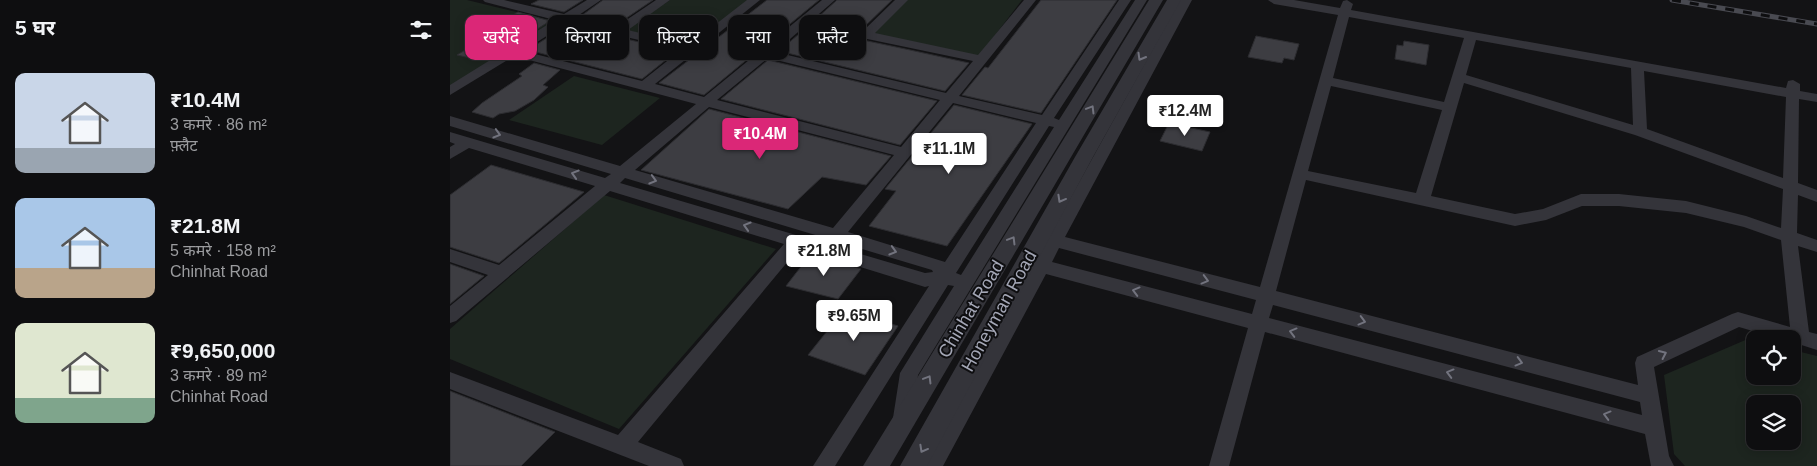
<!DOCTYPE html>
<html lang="hi">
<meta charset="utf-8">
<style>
body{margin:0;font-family:Arial,"Noto Sans Devanagari",sans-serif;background:#1c1c1e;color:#f1f3f6;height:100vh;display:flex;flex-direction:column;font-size:19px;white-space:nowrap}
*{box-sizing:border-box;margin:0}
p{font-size:16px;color:#9b9c9f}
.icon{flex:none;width:28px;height:28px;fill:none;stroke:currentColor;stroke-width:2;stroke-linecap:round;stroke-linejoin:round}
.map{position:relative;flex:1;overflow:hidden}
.panel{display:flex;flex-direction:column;background:#0e0e10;width:450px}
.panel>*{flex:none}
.guide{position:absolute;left:15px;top:15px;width:475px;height:45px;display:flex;gap:10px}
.buttons{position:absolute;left:1296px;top:330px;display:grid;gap:10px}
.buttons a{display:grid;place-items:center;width:55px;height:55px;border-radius:10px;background:#0e0e10;box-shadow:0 2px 12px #0003,0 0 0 1px #2e2e30;font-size:25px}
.price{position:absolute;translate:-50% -42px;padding:0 11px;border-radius:5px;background:#fff;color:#222;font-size:16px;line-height:32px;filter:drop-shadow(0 1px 2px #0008)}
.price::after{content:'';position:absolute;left:50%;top:30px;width:15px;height:11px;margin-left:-8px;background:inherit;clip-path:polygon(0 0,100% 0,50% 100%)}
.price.current{background:#db2777;color:#fff}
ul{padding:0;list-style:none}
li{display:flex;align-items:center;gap:15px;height:125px;padding:0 15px}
li span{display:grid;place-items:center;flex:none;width:140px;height:100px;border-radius:10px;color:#555}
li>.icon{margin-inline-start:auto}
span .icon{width:60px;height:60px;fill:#fffc;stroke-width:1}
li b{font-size:21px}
h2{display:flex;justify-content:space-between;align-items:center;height:60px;padding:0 15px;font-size:21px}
.tag{padding:0 18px;border-radius:10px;background:#0e0e10;box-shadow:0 2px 12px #0003,0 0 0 1px #2e2e30;font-size:18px;line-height:45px}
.tag.current{background:#db2777;color:#fff}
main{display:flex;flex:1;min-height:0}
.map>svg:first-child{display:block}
</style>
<main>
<section class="panel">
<h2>5 घर<svg class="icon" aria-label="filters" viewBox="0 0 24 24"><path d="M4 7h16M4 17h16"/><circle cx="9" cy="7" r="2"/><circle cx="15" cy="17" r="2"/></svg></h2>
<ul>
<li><span style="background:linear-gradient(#c9d6e8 75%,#9aa5b1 0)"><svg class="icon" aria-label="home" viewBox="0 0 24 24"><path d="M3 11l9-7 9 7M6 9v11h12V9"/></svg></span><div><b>₹10.4M</b><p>3 कमरे · 86 m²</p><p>फ़्लैट</p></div></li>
<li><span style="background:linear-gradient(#a9c7e8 70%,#b9a48a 0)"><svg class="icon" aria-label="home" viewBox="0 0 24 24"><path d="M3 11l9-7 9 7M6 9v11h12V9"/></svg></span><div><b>₹21.8M</b><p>5 कमरे · 158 m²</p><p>Chinhat Road</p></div></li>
<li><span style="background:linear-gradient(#dfe7d0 75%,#7fa58c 0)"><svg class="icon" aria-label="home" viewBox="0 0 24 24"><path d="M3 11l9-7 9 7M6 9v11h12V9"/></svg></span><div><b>₹9,650,000</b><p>3 कमरे · 89 m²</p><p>Chinhat Road</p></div></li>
</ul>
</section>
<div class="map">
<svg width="1367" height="466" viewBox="0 0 1367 466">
<rect width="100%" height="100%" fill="#131315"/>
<path fill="#1d251f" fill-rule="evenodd" d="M0 0H17L104 21 0 87Z
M220 0H300L240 47 176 30Z
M456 0H572L529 56 421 33Z
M124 76 210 98 152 145 59 120Z
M154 195 326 249 169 429 0 359V329Z
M1300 338 1305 339V376H1342L1343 350 1367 356V466H1235L1224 454 1214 375ZM1305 404H1342V441H1305Z"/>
<path fill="#3d3d42" stroke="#2d2d31" d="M89 0H133L114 12 81 4Z
M153 0H203L166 25 131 16Z
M317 0H369L254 95 209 83Z
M387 0H442L412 29 366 19Z
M591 0H667L591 113 512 95 535 67 538 68Z
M68 12 100 21 60 46 56 44 29 60 7 55 55 26 48 24Z
M117 25 227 51 192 79 78 50Z
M356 28 460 50 519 63 495 91 329 51Z
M806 36 849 44 844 60 834 58 832 63 798 57Z
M954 41 979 45 976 65 945 59 947 45 953 46Z
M318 60 487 101 450 145 271 99Z
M84 63 110 70 93 85 98 87 84 100 65 111 49 114 43 118 22 112 32 103 72 76 69 74Z
M504 105 582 124 497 246 419 226 446 191 435 189Z
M259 109 441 156 416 185 372 177 338 209 191 170Z
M719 123 760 132 752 151 710 141Z
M41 165 134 192 49 263 0 247V195Z
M360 255 381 260 411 269 388 299 336 286Z
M0 264 34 276 0 304Z
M394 310 448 326 415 375 358 355Z
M0 391 105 432 71 466H0Z"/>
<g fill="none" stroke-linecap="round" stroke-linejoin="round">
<path fill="#34343a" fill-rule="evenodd" d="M33 0H54L114 14 137 0H151L126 17 166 27 206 0H220L178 30 239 45 297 0H310L205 84 254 97 372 0H385L362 20 413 31 445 0H458L425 33 528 55 574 0H586L509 96 592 115 669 0H681L604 118 609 120 685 0H697L468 375 463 418 460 424 453 427 446 424 443 418 450 373 504 286 498 285 385 466H363L479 286 475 287 349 248 188 442 231 459 234 466H199L0 389V372L168 435 334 244 160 191 6 321 0 323V306L38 275 0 262V249L49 265 145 186 19 148 0 159V147L5 144 0 142V132L155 178 161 174 0 126V116L170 166 246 104 64 56 0 95V85L105 20 35 2ZM117 23 231 50 192 81 73 51ZM355 26 523 61 496 93 325 52ZM318 58 490 100 451 147 267 100ZM503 103 586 123 495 262 398 232ZM259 107 444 155 383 228 185 170ZM599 126 604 127 511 275 506 273ZM175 178 482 270 483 272 475 273 170 183Z
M730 0H742L615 237 810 287 888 15 824 4 818 0H844L890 8 893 1 897 0 903 4 901 10 1336 88 1338 81 1343 80 1350 84V91L1367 94V102L1349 99 1348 183 1367 190V202L1348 195 1347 233 1367 240V252L1348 246 1359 332 1367 334V350L1342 342V339H1330L1289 327 1204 367 1219 456 1224 466H1201L1195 434 815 332 779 466H759L798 328 596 274 493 466H472ZM899 17 1014 38 994 102 883 78ZM1026 40 1181 68 1183 125 1016 75ZM1194 71 1336 97 1333 178 1197 129ZM1014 83 1185 135 1333 189 1331 228 1296 216 1236 201 1169 194H1131L1093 209 1065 214 981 196ZM881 86 992 110 966 193 858 171ZM856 180 1065 226 1096 220 1132 206H1169L1236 213 1294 227 1331 240 1340 327 1288 312 1282 314 1187 357 1185 363 1188 385 826 291ZM609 248 806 300 802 314 602 262ZM823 305 1190 402 1192 415 819 318Z"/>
<path fill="#34343a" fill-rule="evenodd" d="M699 0H713L440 466H413Z
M717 0H731L643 157 477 466H450L625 157Z"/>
<defs>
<path id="rail" d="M1222 0 1367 24"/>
</defs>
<use href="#rail" stroke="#494a51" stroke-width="5"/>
<use href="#rail" stroke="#0e0e10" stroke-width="3" stroke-dasharray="9" stroke-linecap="butt"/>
</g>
<defs><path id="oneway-chevron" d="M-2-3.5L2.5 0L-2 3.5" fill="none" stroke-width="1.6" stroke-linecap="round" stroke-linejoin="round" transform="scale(1.25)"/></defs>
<g stroke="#72737e">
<use href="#oneway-chevron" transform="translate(691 57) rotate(120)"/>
<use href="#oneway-chevron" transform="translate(641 109) rotate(-59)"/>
<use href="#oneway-chevron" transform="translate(47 134) rotate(16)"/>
<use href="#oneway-chevron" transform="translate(125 174) rotate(-163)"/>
<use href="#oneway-chevron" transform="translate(203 180) rotate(16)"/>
<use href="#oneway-chevron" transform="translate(611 199) rotate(119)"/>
<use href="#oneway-chevron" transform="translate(297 226) rotate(-163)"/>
<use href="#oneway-chevron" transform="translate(562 240) rotate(-59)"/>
<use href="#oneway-chevron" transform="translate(443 251) rotate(16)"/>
<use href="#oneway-chevron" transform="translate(755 280) rotate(15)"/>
<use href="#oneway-chevron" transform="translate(686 291) rotate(-165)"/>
<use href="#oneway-chevron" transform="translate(912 321) rotate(15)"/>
<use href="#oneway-chevron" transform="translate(843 332) rotate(-165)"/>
<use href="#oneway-chevron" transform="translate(1213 354) rotate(-25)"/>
<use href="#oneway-chevron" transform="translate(1069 362) rotate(15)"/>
<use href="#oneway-chevron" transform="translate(1000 373) rotate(-165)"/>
<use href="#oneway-chevron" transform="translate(478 379) rotate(-59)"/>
<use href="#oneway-chevron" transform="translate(1157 415) rotate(-165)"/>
<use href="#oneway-chevron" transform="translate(473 449) rotate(119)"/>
</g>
<g text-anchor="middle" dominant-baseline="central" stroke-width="4" stroke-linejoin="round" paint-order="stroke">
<g font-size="18" fill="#a4a7b6" stroke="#0e0e10">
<text transform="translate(521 309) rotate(-59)">Chinhat Road</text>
<text transform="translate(549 311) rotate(-61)">Honeyman Road</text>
</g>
</g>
</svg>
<div class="buttons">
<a><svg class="icon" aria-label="locate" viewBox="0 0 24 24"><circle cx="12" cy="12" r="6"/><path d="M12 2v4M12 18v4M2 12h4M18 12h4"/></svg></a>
<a><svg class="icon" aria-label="layers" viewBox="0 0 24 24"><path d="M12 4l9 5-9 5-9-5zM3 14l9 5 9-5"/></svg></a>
</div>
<b class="price" style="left:735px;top:137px">₹12.4M</b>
<b class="price current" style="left:310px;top:160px">₹10.4M</b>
<b class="price" style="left:499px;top:175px">₹11.1M</b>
<b class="price" style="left:374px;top:277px">₹21.8M</b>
<b class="price" style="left:404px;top:342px">₹9.65M</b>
<div class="guide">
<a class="tag current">खरीदें</a>
<a class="tag">किराया</a>
<a class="tag">फ़िल्टर</a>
<a class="tag">नया</a>
<a class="tag">फ़्लैट</a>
</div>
</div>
</main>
